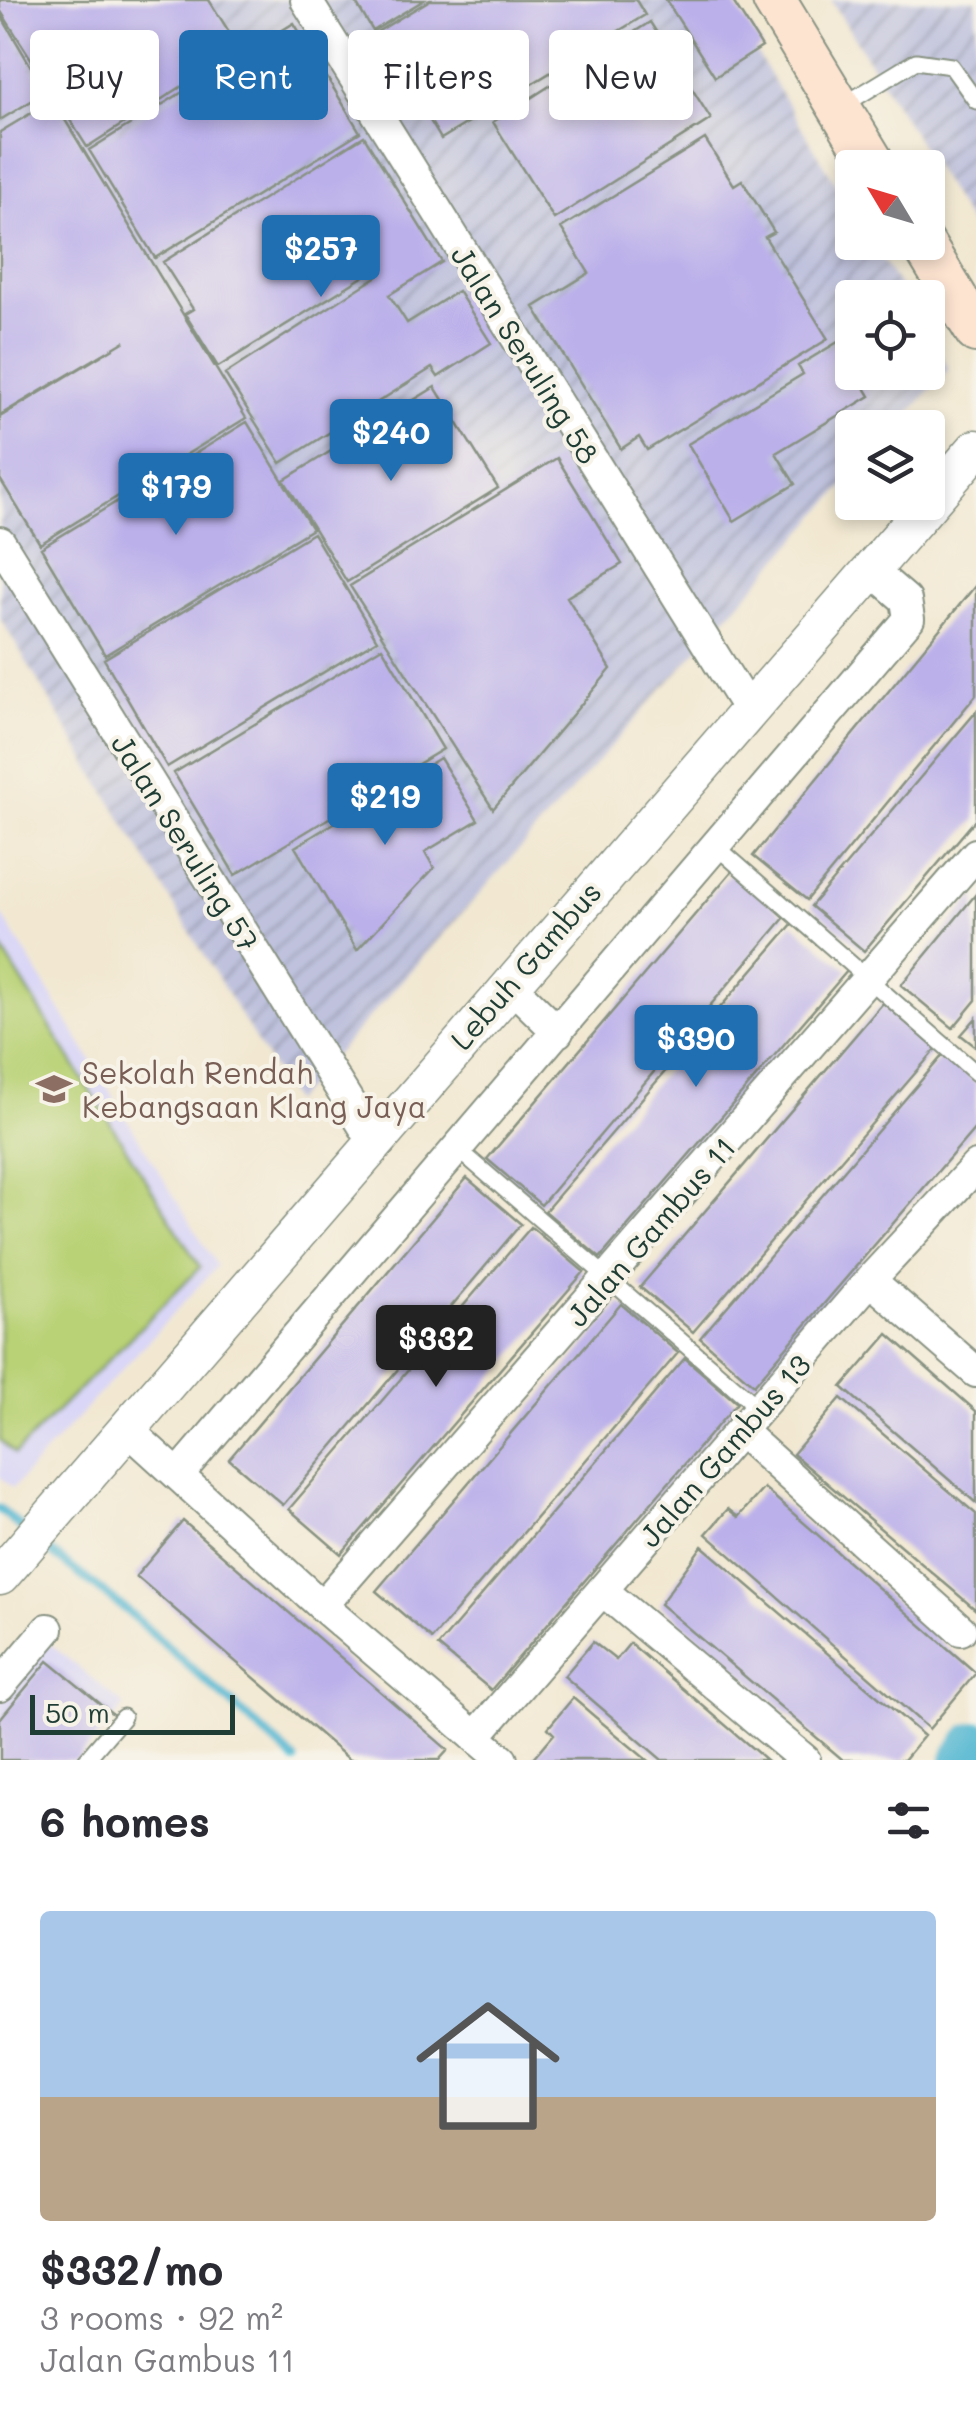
<!DOCTYPE html>
<meta charset="utf-8">
<style>
body{margin:0;font-family:Mali,sans-serif;background:#f2f2f3;color:#2b2b33;height:100vh;display:flex;flex-direction:column;font-size:38px;white-space:nowrap}
*{box-sizing:border-box;margin:0}
p{font-size:32px;color:#7c7c81}
.icon{flex:none;width:55px;height:55px;fill:none;stroke:currentColor;stroke-width:2;stroke-linecap:round;stroke-linejoin:round}
.map{position:relative;height:1760px;overflow:hidden}
.side{display:flex;flex-direction:column;background:#fff;flex:1}
.side>*{flex:none}
.top-card{position:absolute;left:30px;top:30px;width:918px;height:90px;display:flex;gap:20px}
.needle{width:65px;rotate:308deg}
.controls{position:absolute;left:835px;top:150px;display:grid;gap:20px}
.controls a{display:grid;place-items:center;width:110px;height:110px;border-radius:10px;background:#fff;box-shadow:0 5px 15px #0003;font-size:50px}
.scale{position:absolute;left:30px;bottom:25px;width:205px;box-sizing:border-box;padding-left:10px;border:5px solid #1f3d34;border-top:0;font-size:28px;line-height:35px;white-space:nowrap;color:#1f3d34;-webkit-text-stroke:8px #f7f3e8;paint-order:stroke}
.price{position:absolute;translate:-50% -85px;padding:0 22px;border-radius:10px;background:#1f6fb2;color:#fff;font-size:32px;line-height:65px;filter:drop-shadow(0 2px 5px #0008)}
.price::after{content:'';position:absolute;left:50%;top:60px;width:30px;height:22px;margin-left:-15px;background:inherit;clip-path:polygon(0 0,100% 0,50% 100%)}
.price.current{background:#222;color:#fff}
ul{padding:0;list-style:none}
li{display:grid;align-content:center;gap:20px;height:530px;padding:0 40px}
li+li{border-top:2px solid #e1e1e2}
li span{display:grid;place-items:center;height:310px;border-radius:10px;color:#555}
li>.icon{margin-inline-start:auto}
span .icon{width:180px;height:180px;fill:#fffc;stroke-width:1}
li b{font-size:42px}
h2{display:flex;justify-content:space-between;align-items:center;height:120px;padding:0 40px;font-size:42px}
.pill{padding:0 35px;border-radius:10px;background:#fff;box-shadow:0 5px 15px #0003;font-size:35px;line-height:90px}
.pill.current{background:#1f6fb2;color:#fff}
.map>svg:first-child{display:block}
</style>
<div class="map">
<svg width="976" height="1760" viewBox="0 0 976 1760">
<defs>
<pattern id="industrial-furrows" width="10" height="10" patternUnits="userSpaceOnUse" patternTransform="scale(2.5)"><rect width="10" height="10" fill="#c0c2dd"/><path d="M-1 1l2-2M0 10L10 0M9 11l2-2" fill="none" stroke="#9b9fb4"/></pattern>
</defs>
<rect width="100%" height="100%" fill="#f7f3e8"/>
<filter id="ink" filterUnits="userSpaceOnUse"><feTurbulence type="fractalNoise" baseFrequency=".01" numOctaves="2"/><feDisplacementMap in="SourceGraphic" scale="20" xChannelSelector="R" yChannelSelector="G"/><feConvolveMatrix kernelMatrix="1 2 1 2 8 2 1 2 1" color-interpolation-filters="sRGB"/></filter>
<filter id="wash" filterUnits="userSpaceOnUse"><feTurbulence type="fractalNoise" baseFrequency=".0048" numOctaves="4" result="noise"/><feDisplacementMap in="SourceGraphic" scale="40" xChannelSelector="R" yChannelSelector="G"/><feGaussianBlur stdDeviation="2.25" result="paint"/><feColorMatrix in="noise" values="0 0 0 0 0 0 0 0 0 0 0 0 0 0 0 0 0 1.4 0 .05"/><feComposite in="paint" operator="in"/></filter>
<g filter="url(#wash)">
<rect width="100%" height="100%" fill="#f2e8d1"/>
<path fill="#d9d6f7" d="M0 911 217 1266 13 1488 0 1477Z
M49 1643 125 1706 78 1760H0V1701Z"/>
<path fill="url(#industrial-furrows)" d="M0 0H724L852 210V242L872 243 906 297 852 298V372H928V333L949 369 897 427 852 428V477L293 1102 0 618Z
M831 0H976V235Z"/>
<path fill="#b9d276" stroke="#6c8855" stroke-width="2.5" d="M0 946 200 1267 15 1454 0 1440Z"/>
<g fill="none" stroke-linecap="round" stroke-linejoin="round">
<path stroke="#53b7d2" stroke-width="9" d="M0 1509 24 1530
M40 1544 125 1609 295 1760"/>
<path stroke="#53b7d2" stroke-width="50" d="M966 1760 976 1747"/>
</g>
<g id="blocks">
<path fill="#bbb0ea" d="M0 0H209L240 49 87 147 0 10Z
M354 0H424L373 31Z
M430 0H636L645 15 441 139 377 32Z
M666 0H732L762 47 715 77Z
M0 14 46 92 0 120Z
M650 22 711 119 554 219 493 122Z
M294 23 360 132 155 258 89 150Z
M53 100 246 418 40 544 0 479V417L125 341 0 415V132Z
M364 136 442 262 389 295 407 323 458 291 491 343 438 377 432 368 281 463 225 374 378 276 374 270 218 367 185 314 193 309 163 262Z
M705 139 734 185 742 180 774 232 765 237 828 339 647 450 639 437 621 449 534 307 589 273 561 228Z
M838 342 870 396 776 453 795 484 734 521 688 444 803 374 798 366Z
M435 387 498 488 347 582 284 480Z
M247 422 312 529 105 655 41 548Z
M557 458 622 564 567 597 611 669 493 809 350 586Z
M313 533 377 640 167 767 104 659Z
M976 585V695L807 900 753 856Z
M382 647 443 749 235 875 174 773Z
M976 712V819L864 951 811 906Z
M440 758 478 820 425 852 434 868 357 950 295 847Z
M732 871 786 916 541 1205 487 1159Z
M976 894V1000L953 1028 901 985Z
M793 923 848 970 600 1258 545 1211Z
M883 1003 936 1049 693 1332 640 1287Z
M976 1018V1047L961 1035Z
M943 1055 976 1083V1127L754 1385 700 1338Z
M467 1178 521 1224 283 1505 229 1459Z
M531 1227 584 1272 341 1554 289 1509Z
M621 1304 678 1353 432 1639 376 1591Z
M888 1334 976 1411V1503L842 1387Z
M685 1358 737 1403 491 1690 438 1646Z
M841 1398 976 1514V1610L793 1454Z
M764 1488 976 1673 929 1729 706 1534 728 1509 738 1517Z
M183 1521 448 1750 439 1760H350L136 1576Z
M702 1546 924 1736 904 1760H843L660 1604Z
M593 1642 616 1660 630 1643 766 1760H662L564 1676Z
M48 1661 114 1715 76 1760H0V1719Z
M573 1698 594 1716 647 1760H532L554 1734 548 1728Z"/>
</g>
</g>
<g filter="url(#ink)">
<use href="#blocks" fill-opacity="0" stroke="#889282" stroke-width="2.5"/>
<g fill="none" stroke-linecap="round" stroke-linejoin="round">
<defs>
<path id="service" d="M842 106 916 61 951 66 976 101
M717 847 976 1073
M458 1149 760 1409
M86 1760 123 1717"/>
<path id="minor" d="M306 0 747 708
M0 542 373 1141
M509 984 558 1032
M870 1280 976 1372
M127 1429 322 1606 502 1760
M740 1431 961 1630
M178 1475 909 619 906 600 870 569
M602 1590 805 1760
M322 1606 976 854
M0 1686 48 1629
M476 1736 870 1280 976 1166"/>
<path id="tertiary" d="M0 1576 976 449"/>
<path id="secondary" d="M774 0 876 168
M922 242 976 331"/>
</defs>
<use href="#service" stroke="#889282" stroke-width="19"/>
<use href="#minor" stroke="#889282" stroke-width="34"/>
<use href="#tertiary" stroke="#889282" stroke-width="41"/>
<use href="#secondary" stroke="#889282" stroke-width="46"/>
<use href="#service" stroke="#fff" stroke-width="15"/>
<use href="#minor" stroke="#fff" stroke-width="30"/>
<use href="#tertiary" stroke="#fff" stroke-width="38"/>
<use href="#secondary" stroke="#fde4d1" stroke-width="42"/>
</g>
</g>
<defs>
<symbol id="school-bare" viewBox="-9 -9 18 18"><path d="M0-5L7-2L0 1L-7-2ZM-4 1L0 2.5L4 1V4Q0 6-4 4Z" fill="#8d6e63" stroke="#f7f3e8" stroke-width="2.5" paint-order="stroke"/></symbol>
</defs>
<g fill-rule="evenodd">
<use href="#school-bare" x="29" y="1064" width="50" height="50"/>
</g>
<g text-anchor="middle" dominant-baseline="central" stroke-width="8" stroke-linejoin="round" paint-order="stroke">
<g font-size="30" fill="#1f3d34" stroke="#f7f3e8">
<text transform="translate(526 354) rotate(58)">Jalan Seruling 58</text>
<text transform="translate(186 842) rotate(58)">Jalan Seruling 57</text>
<text transform="translate(525 965) rotate(-49)">Lebuh Gambus</text>
<text transform="translate(650 1231) rotate(-49)">Jalan Gambus 11</text>
<text transform="translate(724 1450) rotate(-49)">Jalan Gambus 13</text>
</g>
<g font-size="30" fill="#785e54" stroke="#f7f3e8" text-anchor="start">
<text x="82" y="1072">Sekolah Rendah<tspan x="82" dy="34">Kebangsaan Klang Jaya</tspan></text>
</g>
</g>
</svg>
<div class="controls">
<a><svg class="needle" viewBox="-14 -14 28 28"><path d="M0-13l5 13h-10z" fill="#e53935"/><path d="M0 13l5-13h-10z" fill="#7c7c81"/></svg></a>
<a><svg class="icon" aria-label="locate" viewBox="0 0 24 24"><circle cx="12" cy="12" r="6"/><path d="M12 2v4M12 18v4M2 12h4M18 12h4"/></svg></a>
<a><svg class="icon" aria-label="layers" viewBox="0 0 24 24"><path d="M12 4l9 5-9 5-9-5zM3 14l9 5 9-5"/></svg></a>
</div>
<div class="scale">50 m</div>
<b class="price" style="left:321px;top:300px">$257</b>
<b class="price" style="left:391px;top:484px">$240</b>
<b class="price" style="left:176px;top:538px">$179</b>
<b class="price" style="left:385px;top:848px">$219</b>
<b class="price" style="left:696px;top:1090px">$390</b>
<b class="price current" style="left:436px;top:1390px">$332</b>
<div class="top-card">
<a class="pill">Buy</a>
<a class="pill current">Rent</a>
<a class="pill">Filters</a>
<a class="pill">New</a>
</div>
</div>
<section class="side">
<h2>6 homes<svg class="icon" aria-label="filters" viewBox="0 0 24 24"><path d="M4 7h16M4 17h16"/><circle cx="9" cy="7" r="2"/><circle cx="15" cy="17" r="2"/></svg></h2>
<ul>
<li><span style="background:linear-gradient(#a9c7e8 60%,#b9a48a 0)"><svg class="icon" aria-label="home" viewBox="0 0 24 24"><path d="M3 11l9-7 9 7M6 9v11h12V9"/></svg></span><div><b>$332/mo</b><p>3 rooms · 92 m²</p><p>Jalan Gambus 11</p></div></li>
</ul>
</section>
